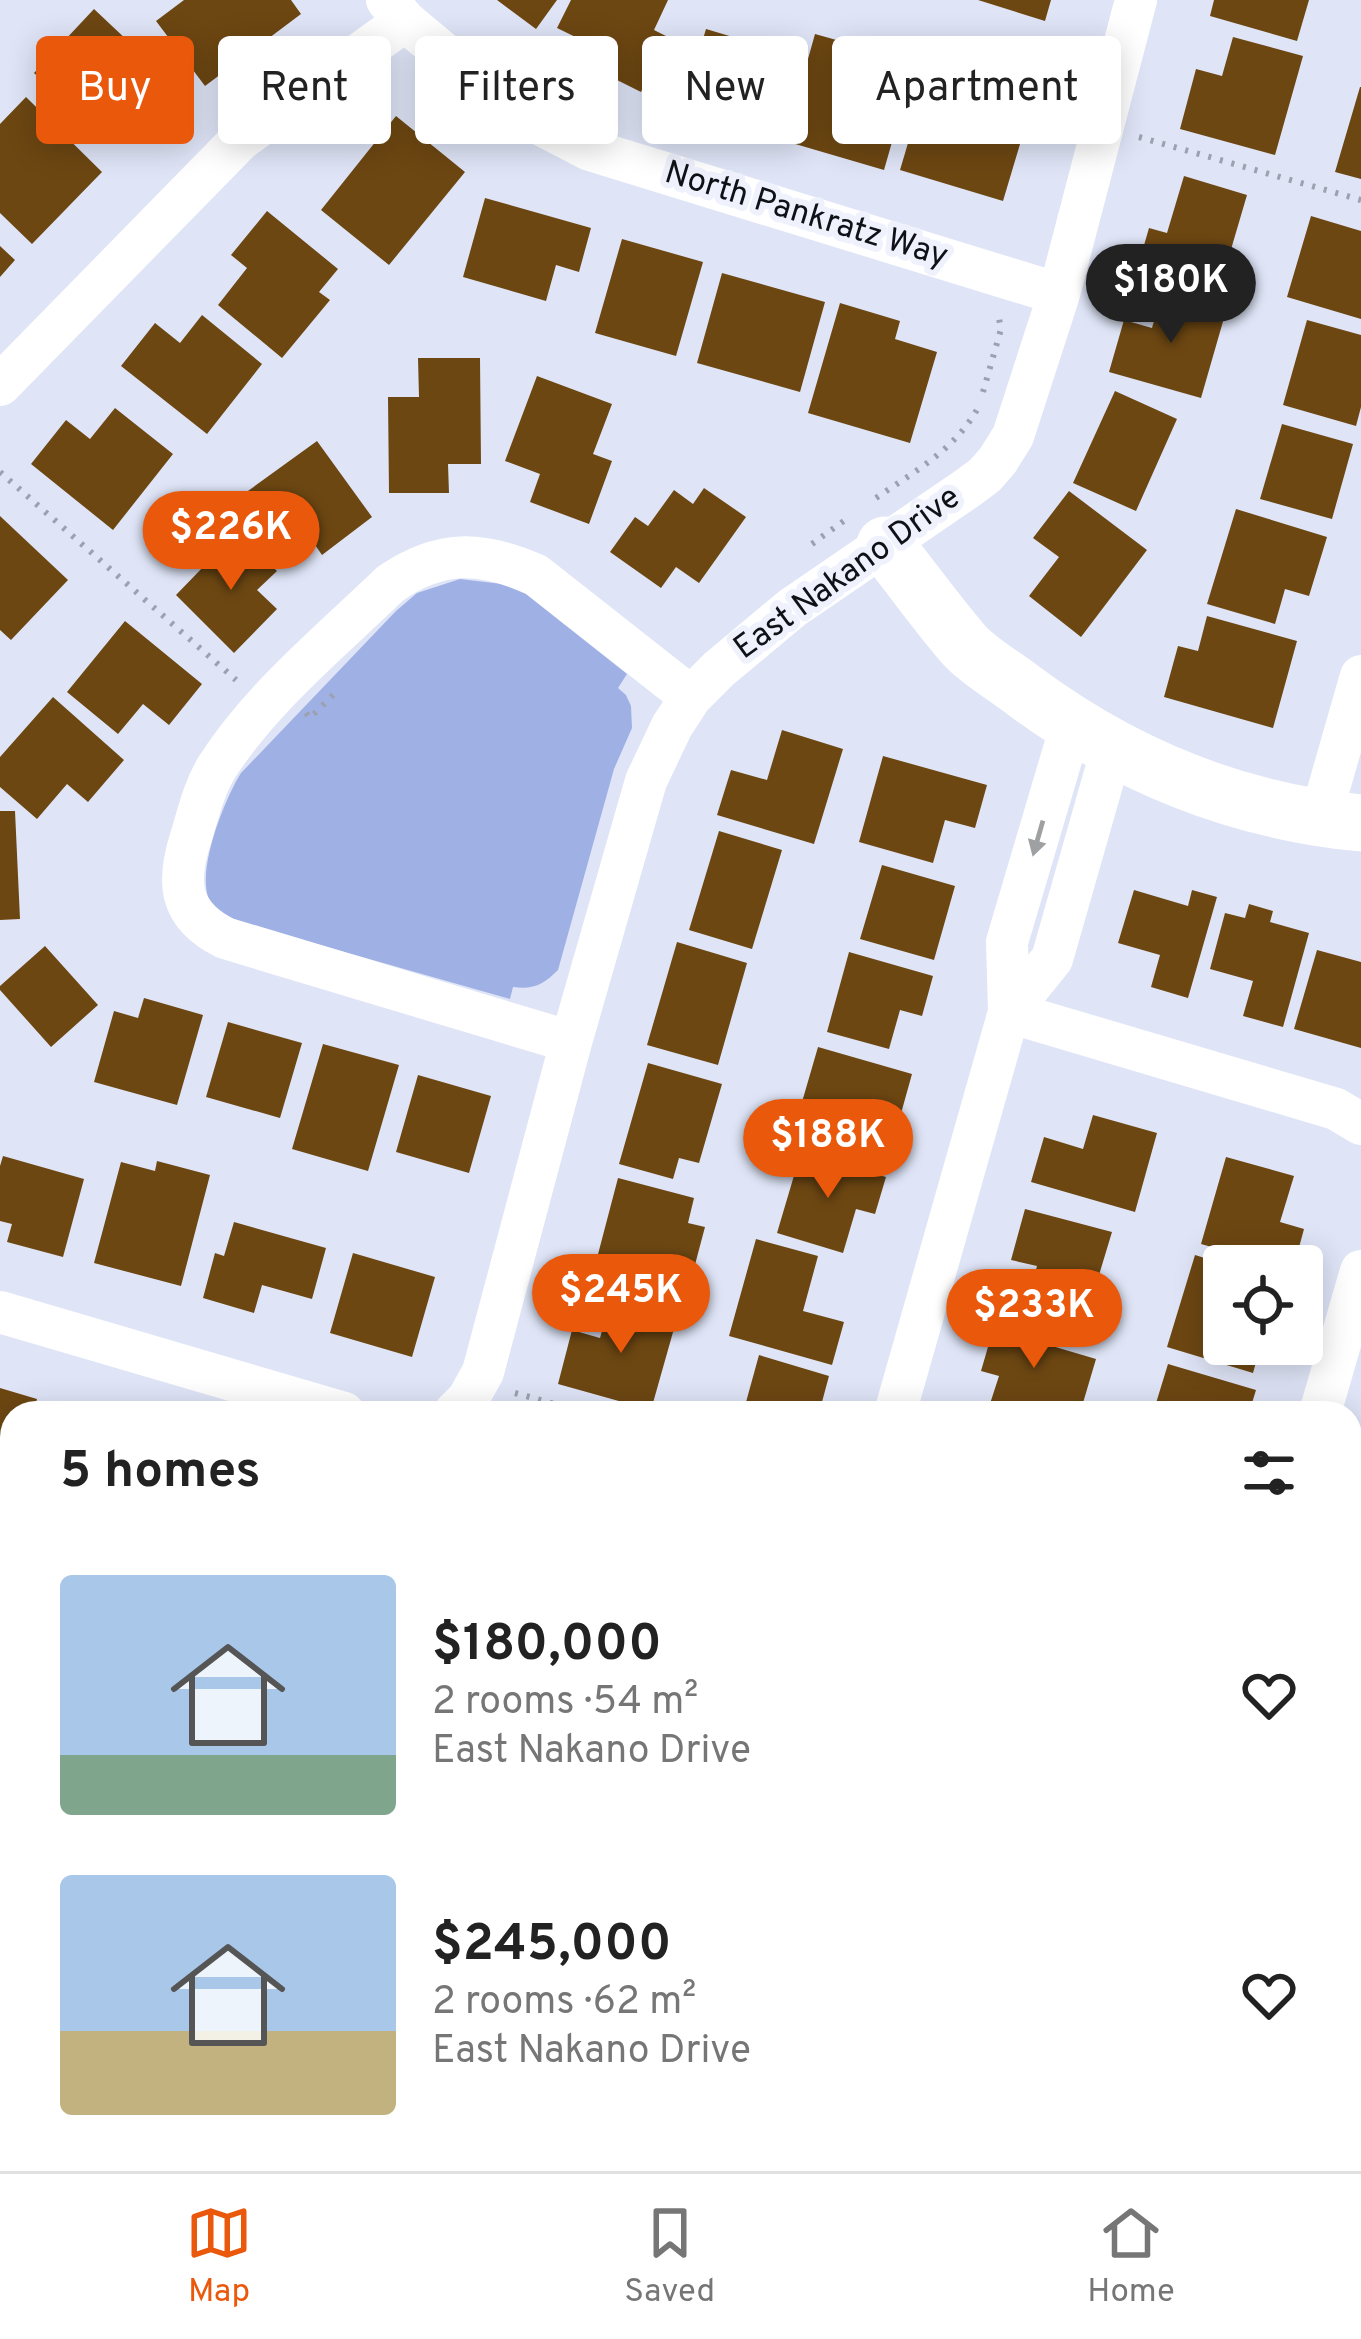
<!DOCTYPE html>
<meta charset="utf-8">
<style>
body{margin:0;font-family:Overpass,sans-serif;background:#f2f2f2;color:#222;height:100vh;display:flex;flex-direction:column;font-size:45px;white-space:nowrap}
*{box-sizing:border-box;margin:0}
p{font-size:39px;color:#767676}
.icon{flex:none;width:66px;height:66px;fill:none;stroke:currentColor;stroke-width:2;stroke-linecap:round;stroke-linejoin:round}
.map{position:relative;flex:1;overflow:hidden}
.side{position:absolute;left:0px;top:1401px;width:1362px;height:771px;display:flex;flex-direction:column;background:#fff;border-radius:36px 36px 0 0;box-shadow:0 6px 30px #0003}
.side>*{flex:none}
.banner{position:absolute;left:36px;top:36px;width:1290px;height:108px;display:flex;gap:24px}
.tools{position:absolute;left:1203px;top:1245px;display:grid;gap:24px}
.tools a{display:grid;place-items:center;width:120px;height:120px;border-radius:12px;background:#fff;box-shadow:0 6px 30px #0003;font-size:60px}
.price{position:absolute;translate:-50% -102px;padding:0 27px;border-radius:42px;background:#ea580c;color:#fff;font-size:39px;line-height:78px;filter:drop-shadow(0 3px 6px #0008)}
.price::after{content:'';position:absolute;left:50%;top:72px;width:36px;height:27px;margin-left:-18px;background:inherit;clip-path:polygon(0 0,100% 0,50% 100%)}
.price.active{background:#222;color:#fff}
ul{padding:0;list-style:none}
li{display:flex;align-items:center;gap:36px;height:300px;padding:0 60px}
li span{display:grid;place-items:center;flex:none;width:336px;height:240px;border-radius:12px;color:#555}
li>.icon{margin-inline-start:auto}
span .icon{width:144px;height:144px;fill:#fffc;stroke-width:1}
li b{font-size:51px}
h2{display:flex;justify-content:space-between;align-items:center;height:144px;padding:0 60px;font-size:51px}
.pill{padding:0 42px;border-radius:12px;background:#fff;box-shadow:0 6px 30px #0003;font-size:42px;line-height:108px}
.pill.active{background:#ea580c;color:#fff}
.tabs{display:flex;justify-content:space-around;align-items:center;height:168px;border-top:3px solid #e0e0e0;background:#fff;font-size:33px;color:#767676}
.tabs a{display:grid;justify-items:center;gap:6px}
.tabs .active{color:#ea580c}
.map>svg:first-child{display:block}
</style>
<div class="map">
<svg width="1361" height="2171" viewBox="0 0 1361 2171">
<rect width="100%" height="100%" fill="#dfe5f7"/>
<path fill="#9fb0e5" d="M460 579 502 584 526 594 627 674 618 688 626 695 631 706 632 728 614 769 558 970C544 984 534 990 513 987L510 999 239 922C232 918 220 913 214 907 190 883 225 798 241 773L396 611 417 593Z"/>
<path fill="#6d4712" d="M184 0H291L301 14 205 86 156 21Z
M497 0H557L536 29Z
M571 0H668L654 30 668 37 641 92 587 65 596 47 557 28Z
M978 0H1051L1045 21Z
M1214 0H1309L1297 41 1210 16Z
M94 9 182 92 144 132 116 105 94 129 34 73Z
M706 29 787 53 770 111 747 104 740 127 670 106 682 66 694 69Z
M815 34 915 62 884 170 785 141Z
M1233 37 1303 56 1275 155 1180 129 1196 69 1222 76Z
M1360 87H1361V179L1335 172Z
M26 97 102 172 32 244 0 213V124Z
M931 106 1023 134 1003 201 900 170 911 133 921 136Z
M396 116 465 172 389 265 321 210Z
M1184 176 1247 195 1217 297 1136 273 1149 228 1167 233Z
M485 198 591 228 579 272 556 265 546 301 463 277Z
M267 211 338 269 319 292 330 300 282 358 218 305 247 268 231 255Z
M1311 216 1361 231V319L1287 297Z
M622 239 703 262 676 356 595 333Z
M0 246 15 260 0 277Z
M722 273 825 302 800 392 697 363Z
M1162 293 1226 311 1201 398 1109 372 1124 320 1152 328Z
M840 303 900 321 895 339 937 352 910 443 808 413Z
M202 315 262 364 207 434 121 366 155 323 180 343Z
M1307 320 1361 335V407L1356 426 1283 405Z
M418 358H480L481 464H448L449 493H389L388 397H419Z
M537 376 612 404 593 454 612 461 589 524 530 502 540 474 505 461Z
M1115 391 1177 419 1136 511 1073 483Z
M115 408 173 454 113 530 31 464 66 420 90 439Z
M1282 424 1353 444 1332 519 1260 499Z
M317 441 372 517 322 555 311 539 286 558 241 496Z
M704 488 746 517 699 583 676 567 661 588 610 552 635 517 648 526 674 490 693 504Z
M1069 491 1147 550 1081 637 1029 596 1059 557 1033 538Z
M1236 509 1327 537 1309 596 1285 589 1275 624 1207 604Z
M0 516 68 580 11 640 0 630Z
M237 532 277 571 257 590 277 609 234 653 176 595Z
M1207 616 1297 641 1273 728 1164 697 1178 646 1198 651Z
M125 621 202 684 169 725 143 704 118 734 67 692Z
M53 697 124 760 88 802 67 784 37 819 0 787V757Z
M782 730 843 749 814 844 717 815 731 770 767 780Z
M883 756 987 785 975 828 945 820 933 863 859 842Z
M0 811H15L20 919 0 920Z
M719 831 782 850 752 949 689 930Z
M882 865 955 886 934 960 860 939Z
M1134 890 1188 906 1192 890 1217 897 1188 998 1151 987 1160 955 1118 943Z
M1249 904 1273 911 1270 922 1309 933 1283 1027 1243 1016 1253 981 1210 969 1225 913 1245 918Z
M677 942 747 963 718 1065 647 1045Z
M45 946 98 1005 51 1047 0 990V986Z
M1317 950 1361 962V1048L1294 1029Z
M849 952 933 976 922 1016 900 1010 889 1049 827 1032Z
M144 998 203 1015 177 1105 94 1082 114 1011 138 1018Z
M228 1022 302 1043 280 1118 206 1097Z
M323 1044 399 1065 368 1171 292 1149Z
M818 1047 912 1074 888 1160 793 1133Z
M648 1063 722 1084 699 1163 679 1158 673 1179 619 1164Z
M418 1075 491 1096 469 1173 396 1152Z
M1093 1115 1157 1133 1135 1212 1031 1182 1044 1137 1083 1149Z
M801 1152 886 1177 875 1214 856 1209 843 1253 777 1233Z
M3 1156 84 1179 63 1257 7 1242 12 1224 0 1221V1166Z
M1226 1157 1294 1176 1280 1222 1304 1229 1294 1266H1279L1201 1244Z
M157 1161 210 1175 181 1286 94 1263 121 1162 155 1171Z
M618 1178 694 1198 688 1223 705 1227 684 1306 591 1281Z
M1025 1209 1112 1232 1083 1328 1025 1312 1037 1266 1011 1260Z
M234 1222 326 1248 312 1299 262 1285 254 1313 203 1298 215 1253 224 1256Z
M756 1239 818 1256 803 1311 844 1322 832 1365 729 1336Z
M353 1253 435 1277 412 1357 330 1333Z
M1195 1255 1224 1264V1344H1261L1253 1373 1167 1347Z
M611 1299 677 1318 651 1410 558 1384 572 1330 600 1338Z
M997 1316 1056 1333 1052 1346 1096 1359 1080 1413H987L999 1376 981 1371Z
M759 1355 829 1376 819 1413H743Z
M1168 1364 1256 1390 1249 1413H1153Z
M0 1388 37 1399 33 1413H12V1483L8 1495 0 1492Z
M1351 1583 1361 1586V1674L1350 1671V1660L1359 1629 1350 1626Z
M1350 1686 1361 1689V1797L1350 1794Z
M11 1930H12V2086L0 2083V1969Z
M1350 1990 1361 1993V2094L1350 2091Z
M0 2131 12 2135V2160L41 2166 39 2171H0Z
M160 2160H169L204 2171H157Z
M596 2160H620L653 2171H593Z
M821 2160H931L928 2171H818Z
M945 2160H971L1003 2171H942Z
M1010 2160H1066L1063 2171H1006Z"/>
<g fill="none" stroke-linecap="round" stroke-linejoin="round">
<path stroke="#9ca1af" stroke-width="6" stroke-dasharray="3 9" stroke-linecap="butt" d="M1139 137 1361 200
M983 392 1001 329 998 313
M0 472 236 680
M876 498C915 471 957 449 980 404
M812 544 845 520
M306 713 310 718 338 690
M515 1393 587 1413
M1350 1557 1361 1560"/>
<path stroke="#fff" stroke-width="42" d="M387 0 405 21 509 108 590 150 1059 294
M0 385 240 140 405 21
M1071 726 1007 942 1009 1012 1052 959 1112 749
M1320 819 1361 676
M571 1042 225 938C179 915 176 883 191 837 198 814 204 788 217 767 262 697 331 641 390 584 440 549 482 551 536 575L691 697
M0 1312 344 1413
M454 1413 468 1399 483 1372 571 1042 646 781 672 726 691 697 719 669 792 608 969 487 985 475 998 460 1013 436 1059 294 1136 0
M895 1413 1009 1012 1336 1109 1361 1124
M1320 1413 1361 1271
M0 1866 12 1860
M1350 2158 1361 2161
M744 2171 747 2160"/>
<path stroke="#fff" stroke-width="57" d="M885 545C912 578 937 614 965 646 981 663 1005 676 1024 691 1125 766 1235 811 1361 823"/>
</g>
<defs><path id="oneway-solid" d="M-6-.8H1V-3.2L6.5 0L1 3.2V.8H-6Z" transform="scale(3)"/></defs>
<use fill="#9fa0a2" href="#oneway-solid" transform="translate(1038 838) rotate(106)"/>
<g text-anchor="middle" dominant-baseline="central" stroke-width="12" stroke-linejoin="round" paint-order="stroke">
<g font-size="33" fill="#0f1117" stroke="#eff2fd">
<text transform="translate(806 216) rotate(17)">North Pankratz Way</text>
<text transform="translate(848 574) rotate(-36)">East Nakano Drive</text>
</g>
</g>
</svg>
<div class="tools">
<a><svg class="icon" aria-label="locate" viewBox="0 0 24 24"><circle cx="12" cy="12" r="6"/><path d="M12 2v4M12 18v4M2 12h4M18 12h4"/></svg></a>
</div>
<b class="price active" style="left:1171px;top:346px">$180K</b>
<b class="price" style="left:231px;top:593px">$226K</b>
<b class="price" style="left:828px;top:1201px">$188K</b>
<b class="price" style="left:621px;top:1356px">$245K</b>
<b class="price" style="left:1034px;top:1371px">$233K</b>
<div class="banner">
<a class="pill active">Buy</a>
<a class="pill">Rent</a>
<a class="pill">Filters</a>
<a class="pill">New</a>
<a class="pill">Apartment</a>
</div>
<section class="side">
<h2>5 homes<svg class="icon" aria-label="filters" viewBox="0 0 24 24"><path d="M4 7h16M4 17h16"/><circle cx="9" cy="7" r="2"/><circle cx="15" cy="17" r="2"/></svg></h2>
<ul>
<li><span style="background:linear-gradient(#a9c7e8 75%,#7fa58c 0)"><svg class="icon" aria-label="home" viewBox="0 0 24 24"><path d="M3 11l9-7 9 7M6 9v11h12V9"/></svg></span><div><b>$180,000</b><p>2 rooms · 54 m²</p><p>East Nakano Drive</p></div><svg class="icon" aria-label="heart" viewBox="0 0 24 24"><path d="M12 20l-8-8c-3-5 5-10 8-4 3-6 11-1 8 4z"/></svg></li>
<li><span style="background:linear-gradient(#a9c7e8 65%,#c2b280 0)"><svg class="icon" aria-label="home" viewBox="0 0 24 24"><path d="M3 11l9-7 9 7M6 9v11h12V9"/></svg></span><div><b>$245,000</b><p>2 rooms · 62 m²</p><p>East Nakano Drive</p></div><svg class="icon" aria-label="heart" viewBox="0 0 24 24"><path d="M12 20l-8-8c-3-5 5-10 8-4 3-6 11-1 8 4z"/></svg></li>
</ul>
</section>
</div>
<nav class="tabs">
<a class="active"><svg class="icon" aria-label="map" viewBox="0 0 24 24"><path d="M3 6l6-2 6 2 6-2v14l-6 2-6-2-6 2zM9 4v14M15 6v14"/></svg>Map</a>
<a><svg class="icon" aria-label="saved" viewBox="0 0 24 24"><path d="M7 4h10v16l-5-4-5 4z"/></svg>Saved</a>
<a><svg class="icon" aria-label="home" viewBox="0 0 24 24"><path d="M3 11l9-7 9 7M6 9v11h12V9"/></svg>Home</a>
</nav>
